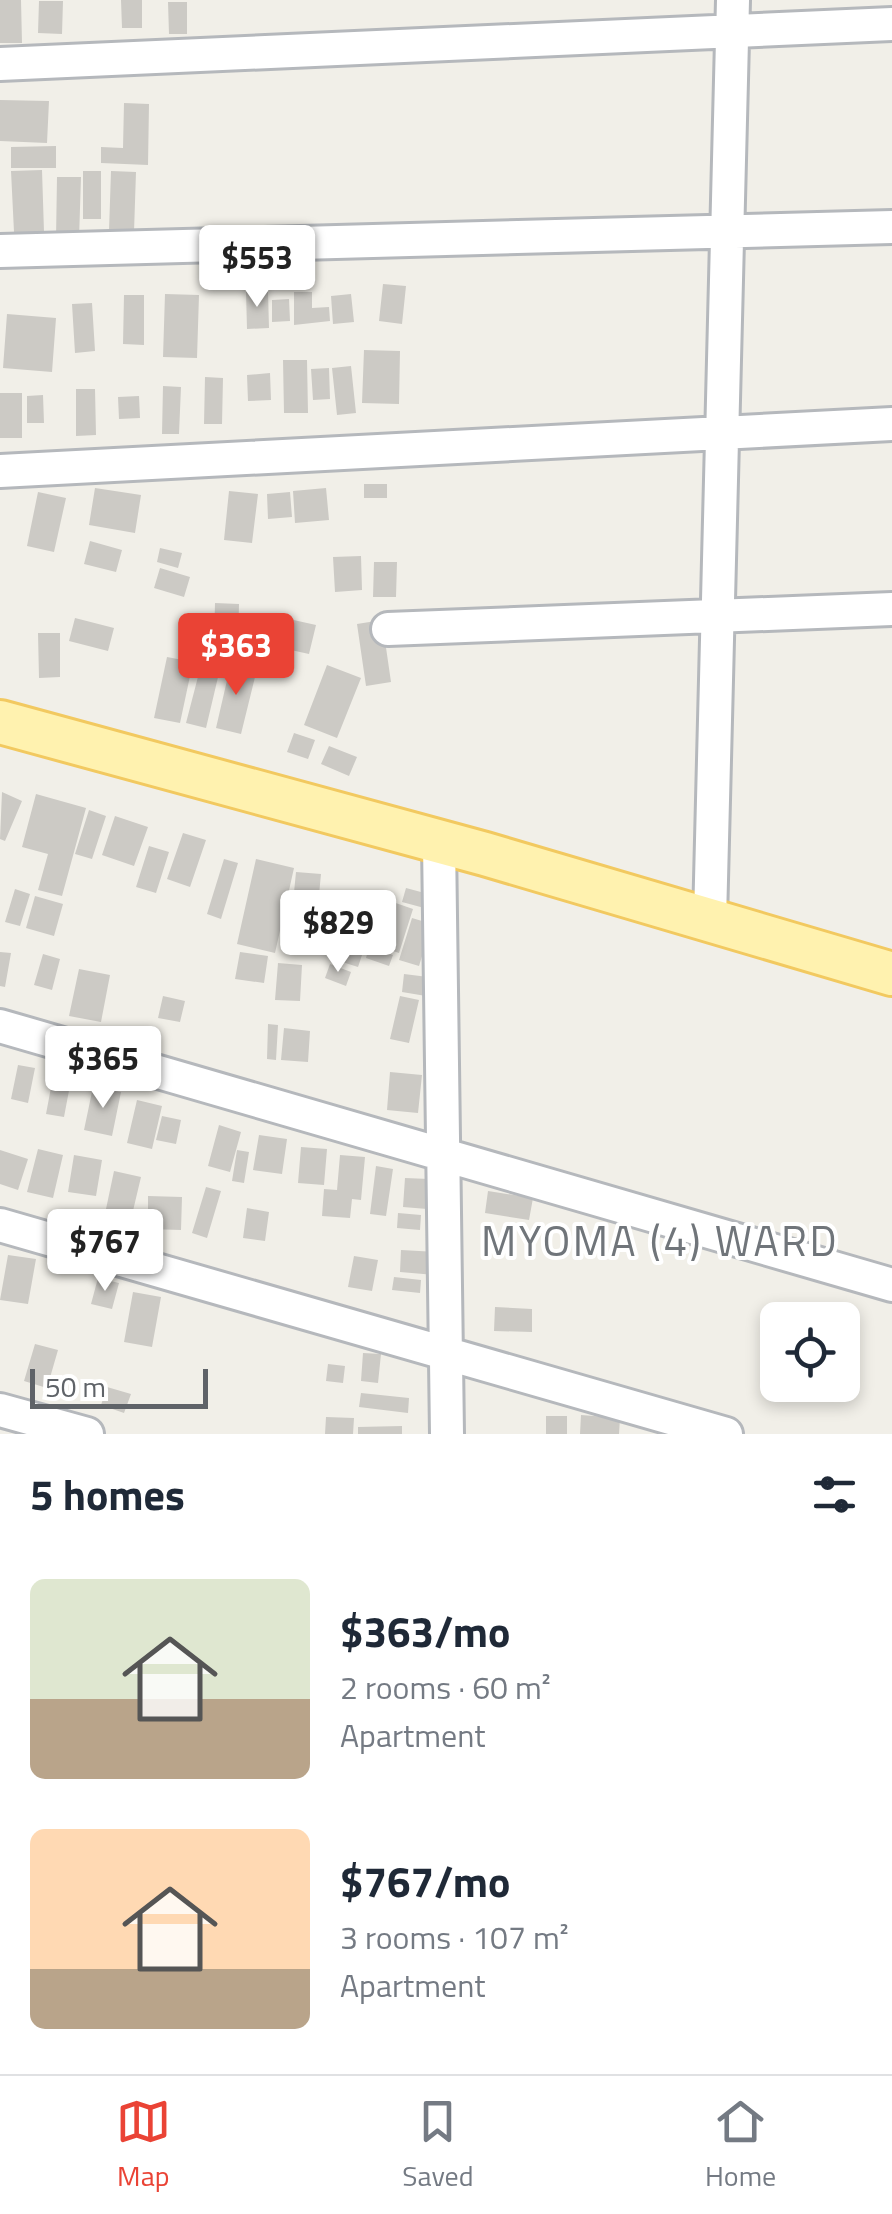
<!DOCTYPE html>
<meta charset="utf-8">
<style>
body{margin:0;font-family:"Titillium Web",sans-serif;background:#f6f6f7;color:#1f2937;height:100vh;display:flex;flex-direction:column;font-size:38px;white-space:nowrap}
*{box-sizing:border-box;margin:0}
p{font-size:32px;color:#747a83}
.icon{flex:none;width:55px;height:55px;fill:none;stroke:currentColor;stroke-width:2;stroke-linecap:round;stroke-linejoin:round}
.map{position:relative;height:1434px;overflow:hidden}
.drawer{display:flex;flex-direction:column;background:#fff;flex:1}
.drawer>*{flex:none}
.buttons{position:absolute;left:760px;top:1302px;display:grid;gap:20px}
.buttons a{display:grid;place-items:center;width:100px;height:100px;border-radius:15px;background:#fff;box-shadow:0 5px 15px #0003;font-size:50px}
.scale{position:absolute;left:30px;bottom:25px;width:178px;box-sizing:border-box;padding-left:10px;border:5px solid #5f6368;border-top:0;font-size:28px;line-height:35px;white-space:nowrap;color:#5f6368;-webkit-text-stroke:8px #fff;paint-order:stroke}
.price{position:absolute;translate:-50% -85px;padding:0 22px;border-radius:10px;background:#fff;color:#222;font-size:32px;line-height:65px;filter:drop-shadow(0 2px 5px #0008)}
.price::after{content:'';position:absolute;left:50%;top:60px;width:30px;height:22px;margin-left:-15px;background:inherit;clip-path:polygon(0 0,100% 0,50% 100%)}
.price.current{background:#ea4335;color:#fff}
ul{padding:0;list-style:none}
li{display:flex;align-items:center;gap:30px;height:250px;padding:0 30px}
li span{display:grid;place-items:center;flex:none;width:280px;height:200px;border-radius:15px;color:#555}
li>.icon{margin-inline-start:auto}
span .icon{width:120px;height:120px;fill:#fffc;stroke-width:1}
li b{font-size:42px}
h2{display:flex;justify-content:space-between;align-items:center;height:120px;padding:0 30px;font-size:42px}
.dock{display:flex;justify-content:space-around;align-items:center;height:140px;border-top:2px solid #e0e1e3;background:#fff;font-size:28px;color:#747a83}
.dock a{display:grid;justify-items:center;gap:5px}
.dock .current{color:#ea4335}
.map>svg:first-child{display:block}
</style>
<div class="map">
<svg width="892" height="1434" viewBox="0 0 892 1434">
<rect width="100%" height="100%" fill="#f1efe8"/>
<path fill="#cccac5" d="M0 0H21L22 43H0Z
M121 0H142V28H122Z
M39 1H63L62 34 38 33Z
M168 2H187V34H169Z
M0 100 49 101 47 143 0 141Z
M124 103 149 104 148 165 101 163V147L123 148Z
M56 146V168H11V147Z
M42 170 44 232H14L11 171Z
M83 171H101V219H83Z
M111 171 136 172 134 232 109 231Z
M57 177H81L79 239H56Z
M383 284 406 286 402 324 379 321Z
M246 292H268L269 328 247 329Z
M294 292H312V308L329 307 330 321 294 325Z
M165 294 199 295 197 358 163 357Z
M351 294 354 322 333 324 331 296Z
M124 295H144V345L123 344Z
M289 299 290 321 272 322V300Z
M92 303 95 351 75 353 72 304Z
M7 314 56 318 52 372 3 368Z
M364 350 400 351 399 404 362 403Z
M283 360H307L308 413H284Z
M351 366 356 413 337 415 332 368Z
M329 368 330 399 313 400 311 369Z
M270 373 271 400 248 401 247 375Z
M205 377 223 378 222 424H204Z
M163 386 181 387 179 434H162Z
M76 389H95L96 435 76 436Z
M0 393H22V438H0Z
M43 395 44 423H27V396Z
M139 396 140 418 119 419 118 397Z
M364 484H387V498H364Z
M95 488 141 495 135 533 89 525Z
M326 488 329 520 295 523 293 491Z
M229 491 258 494 252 543 224 540Z
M38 492 66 498 54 552 27 546Z
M290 492 292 517 268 519 267 494Z
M90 541 122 550 116 572 84 564Z
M160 548 182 553 178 568 157 562Z
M361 556 362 590 335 592 333 557Z
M374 562H397L396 597H373Z
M160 568 190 577 184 597 154 588Z
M215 603 239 604 238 644H214Z
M75 618 114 628 108 651 69 641Z
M289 619 316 625 309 654 282 648Z
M382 620 391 682 366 686 357 624Z
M38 633H60V677L39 678Z
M232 650 254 653 253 665 230 661Z
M167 657 193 662 180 723 154 718Z
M231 663 257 669 241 734 216 728Z
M327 665 361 678 337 738 304 725Z
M200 669 219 673 206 728 186 723Z
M294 733 315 740 308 759 287 752Z
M329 746 357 757 349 776 321 764Z
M2 792 22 801 5 841 0 839Z
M36 794 86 808 62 896 38 890 48 854 22 847Z
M89 810 106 816 92 859 75 854Z
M115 816 148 827 134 866 102 855Z
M183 833 206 840 190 887 167 879Z
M149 846 169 852 156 893 136 887Z
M224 859 238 863 221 919 207 914Z
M256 859 294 868 275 953 237 944Z
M296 872 321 874 316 926 291 923Z
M406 888 432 895 428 909 402 902Z
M15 889 30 894 20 926 5 922Z
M325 890 345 892 341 929 321 927Z
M354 893 381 900 371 940 345 933Z
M35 896 63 904 54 936 26 928Z
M387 900 413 909 399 953 372 944Z
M412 918 432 924 419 966 399 960Z
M346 940 365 946 358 967 339 961Z
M369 947 393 955 389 966 366 958Z
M0 952 11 953 5 987 0 986Z
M240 952 268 956 264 983 235 979Z
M43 954 60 959 52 990 34 985Z
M278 963 302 965 300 1001 275 1000Z
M330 964 351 972 346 986 325 978Z
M79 969 110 975 101 1022 69 1016Z
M404 974 428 977 426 996 402 992Z
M163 996 185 1001 180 1022 158 1018Z
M400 996 419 1000 409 1043 390 1039Z
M268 1024 278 1025 276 1060 267 1059Z
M284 1028 310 1031 308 1062 281 1060Z
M18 1065 35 1068 28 1103 11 1099Z
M390 1072 422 1075 418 1113 387 1110Z
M53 1077 71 1080 64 1117 46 1114Z
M93 1087 121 1092 112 1136 84 1130Z
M137 1100 162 1106 152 1149 127 1143Z
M162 1116 181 1120 176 1144 156 1140Z
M219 1125 241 1132 230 1172 208 1166Z
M259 1135 287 1139 282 1174 253 1170Z
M301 1147 327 1149 324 1185 298 1183Z
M38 1149 63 1155 53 1198 27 1192Z
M0 1150 28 1159 18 1190 0 1184Z
M237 1150 249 1152 244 1183 232 1181Z
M74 1155 102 1160 96 1196 68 1192Z
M340 1155 365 1157 361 1200 352 1199 350 1218 322 1216 324 1189 337 1190Z
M376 1166 393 1169 386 1216 370 1214Z
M114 1171 141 1177 132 1215 106 1209Z
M405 1178 429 1179 427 1209 403 1207Z
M206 1187 221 1191 207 1238 192 1233Z
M488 1191 533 1198 529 1220 485 1213Z
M148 1196 182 1197 181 1230 148 1229Z
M247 1208 269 1212 265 1241 243 1238Z
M398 1213 421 1215 420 1230 397 1228Z
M401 1250 437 1252 435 1275 400 1272Z
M8 1255 36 1259 28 1304 0 1300Z
M354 1256 378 1260 372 1291 348 1287Z
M394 1277 421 1280 420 1293 392 1290Z
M98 1278 119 1283 112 1309 91 1304Z
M133 1292 161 1297 152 1347 124 1342Z
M495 1307 532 1309V1332L494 1331Z
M35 1344 58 1350 47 1388 24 1381Z
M363 1353 381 1354 378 1383 361 1381Z
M328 1364 345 1366 343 1383 326 1381Z
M107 1387 131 1394 124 1413 101 1405Z
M361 1393 409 1398 408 1413 359 1407Z
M581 1415 620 1418 619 1434H580Z
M546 1416H567V1434H546Z
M326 1417 354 1418 353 1434H325Z
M402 1426V1434H358V1427Z"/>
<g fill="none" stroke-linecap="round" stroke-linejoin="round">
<defs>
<path id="minor" d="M0 64 892 24
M0 251 892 227
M0 471 892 424
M388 629 892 609
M439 842 447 1434
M710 920 733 0
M0 1026 892 1285
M0 1225 726 1434
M0 1410 87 1434"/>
<path id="major" d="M0 722 485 854 892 974"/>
</defs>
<use href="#minor" stroke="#b5b8bc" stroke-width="38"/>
<use href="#major" stroke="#f2c960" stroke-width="48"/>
<use href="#minor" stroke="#fff" stroke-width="32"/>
<use href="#major" stroke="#fff2af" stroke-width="42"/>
</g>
<g text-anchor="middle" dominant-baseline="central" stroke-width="8" stroke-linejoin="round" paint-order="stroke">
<g font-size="42" letter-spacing="2.5" fill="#70757a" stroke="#fff">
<text x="660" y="1240">MYOMA (4) WARD</text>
</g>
</g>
</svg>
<div class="buttons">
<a><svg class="icon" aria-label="locate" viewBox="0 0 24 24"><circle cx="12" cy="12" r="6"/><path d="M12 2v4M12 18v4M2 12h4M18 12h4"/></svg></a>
</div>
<div class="scale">50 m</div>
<b class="price" style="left:257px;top:310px">$553</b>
<b class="price current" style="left:236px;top:698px">$363</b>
<b class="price" style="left:338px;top:975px">$829</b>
<b class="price" style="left:103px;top:1111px">$365</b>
<b class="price" style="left:105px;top:1294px">$767</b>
</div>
<section class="drawer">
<h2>5 homes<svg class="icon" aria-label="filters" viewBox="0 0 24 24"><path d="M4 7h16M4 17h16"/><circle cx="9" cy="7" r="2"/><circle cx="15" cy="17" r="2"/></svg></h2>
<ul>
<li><span style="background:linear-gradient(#dfe7d0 60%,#b9a48a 0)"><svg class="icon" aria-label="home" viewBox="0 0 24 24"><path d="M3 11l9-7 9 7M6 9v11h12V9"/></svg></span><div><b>$363/mo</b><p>2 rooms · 60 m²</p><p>Apartment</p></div></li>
<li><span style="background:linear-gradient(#ffd9b3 70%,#b9a48a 0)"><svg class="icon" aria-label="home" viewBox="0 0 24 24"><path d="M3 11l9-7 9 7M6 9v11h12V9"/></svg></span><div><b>$767/mo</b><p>3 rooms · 107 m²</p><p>Apartment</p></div></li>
</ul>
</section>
<nav class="dock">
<a class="current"><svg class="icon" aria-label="map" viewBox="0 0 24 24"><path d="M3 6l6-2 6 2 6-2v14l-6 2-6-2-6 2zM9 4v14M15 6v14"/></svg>Map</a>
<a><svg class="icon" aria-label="saved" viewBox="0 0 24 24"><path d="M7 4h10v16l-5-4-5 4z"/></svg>Saved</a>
<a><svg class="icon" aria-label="home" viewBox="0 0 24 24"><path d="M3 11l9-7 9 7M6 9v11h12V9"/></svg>Home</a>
</nav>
